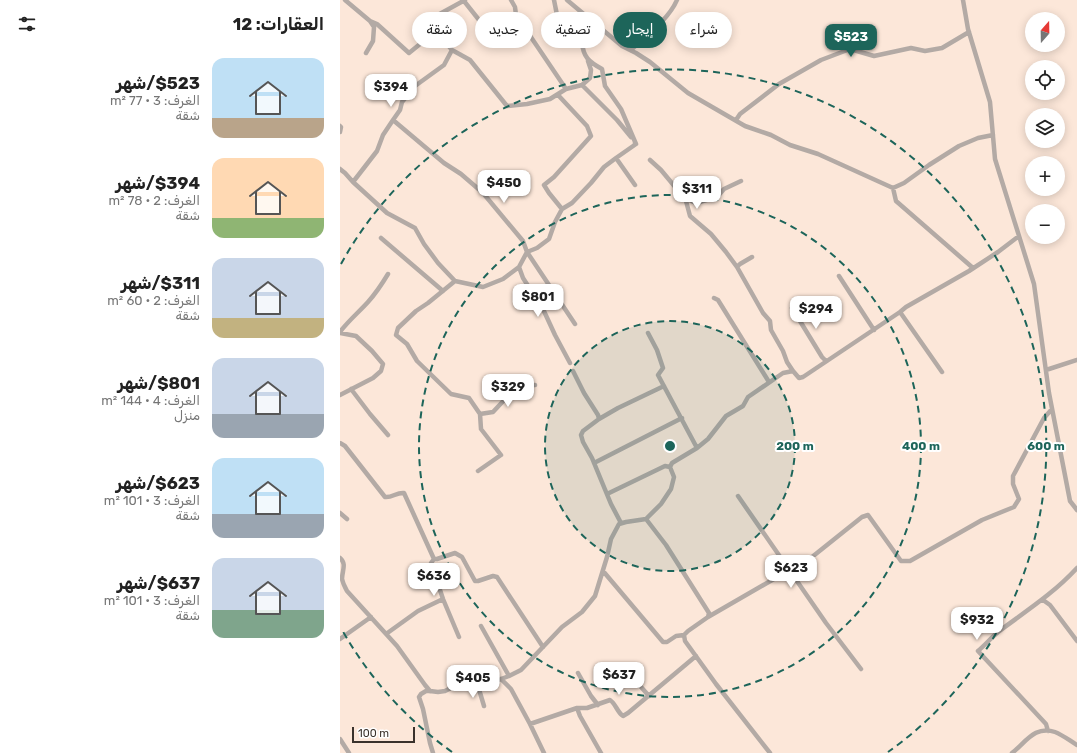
<!DOCTYPE html>
<html lang="ar">
<meta charset="utf-8">
<style>
body{margin:0;font-family:Rubik,Cairo,sans-serif;background:#f6f6f6;color:#222;direction:rtl;height:100vh;display:flex;flex-direction:column;font-size:15px;white-space:nowrap}
*{box-sizing:border-box;margin:0}
p{font-size:13px;color:#767676}
.icon{flex:none;width:22px;height:22px;fill:none;stroke:currentColor;stroke-width:2;stroke-linecap:round;stroke-linejoin:round}
.map{position:relative;flex:1;overflow:hidden;direction:ltr}
.panel{display:flex;flex-direction:column;background:#fff;width:340px}
.panel>*{flex:none}
.banner{position:absolute;left:12px;top:12px;width:380px;height:36px;direction:rtl;display:flex;gap:8px}
.needle{width:26px;rotate:20deg}
.buttons{position:absolute;left:685px;top:12px;display:grid;gap:8px}
.buttons a{display:grid;place-items:center;width:40px;height:40px;border-radius:50%;background:#fff;box-shadow:0 2px 10px #0003;font-size:20px}
.scale{position:absolute;left:12px;bottom:10px;width:63px;box-sizing:border-box;padding-left:4px;border:2px solid #3a322c;border-top:0;font-size:11px;line-height:14px;white-space:nowrap;color:#3a322c;-webkit-text-stroke:3px #fff;paint-order:stroke}
.price{position:absolute;translate:-50% -34px;padding:0 9px;border-radius:8px;background:#fff;color:#222;font-size:13px;line-height:26px;filter:drop-shadow(0 1px 2px #0008)}
.price::after{content:'';position:absolute;left:50%;top:24px;width:12px;height:9px;margin-left:-6px;background:inherit;clip-path:polygon(0 0,100% 0,50% 100%)}
.price.current{background:#1d655a;color:#fff}
ul{padding:0;list-style:none}
li{display:flex;align-items:center;gap:12px;height:100px;padding:0 16px}
li span{display:grid;place-items:center;flex:none;width:112px;height:80px;border-radius:12px;color:#555}
li>.icon{margin-inline-start:auto}
span .icon{width:48px;height:48px;fill:#fffc;stroke-width:1}
li b{font-size:17px}
h2{display:flex;justify-content:space-between;align-items:center;height:48px;padding:0 16px;font-size:17px}
.chip{padding:0 14px;border-radius:18px;background:#fff;box-shadow:0 2px 10px #0003;font-size:14px;line-height:36px}
.chip.current{background:#1d655a;color:#fff}
main{display:flex;flex:1;min-height:0}
.map>svg:first-child{display:block}
</style>
<main>
<div class="map">
<svg width="737" height="753" viewBox="0 0 737 753">
<rect width="100%" height="100%" fill="#fce7d9"/>
<g fill="none" stroke-linecap="round" stroke-linejoin="round">
<path stroke="#b3aaa5" stroke-width="4.5" d="M5 0 30 21 34 27 33 41 26 53
M125 0 96 16 89 25 99 34 112 50 130 60 167 106 187 104 210 99 226 89 242 85 250 78 251 70 248 61
M171 0 175 7 176 15 226 89
M214 0 217 15 228 31 242 42C243 57 249 62 262 69L265 86 281 109 296 144
M227 0 282 46 296 53 310 62 348 93 405 126 431 135 450 145 478 154 553 188 556 201 633 268
M623 0 628 29 650 102 655 159 694 284 709 393 730 501 737 510
M124 1 151 35
M30 21 37 24 69 53 96 31
M291 50C306 36 329 19 337 0
M242 85 277 120 291 137
M218 95 247 126 251 136 214 177 204 185 209 193 222 209
M53 120 104 163 121 174 143 193 183 241 187 252 235 324
M396 120 400 114 439 84 481 60 510 49 534 56 571 48 585 51 602 48 629 32
M0 126 1 127 0 132
M276 158 296 144 295 143
M310 160 321 170 341 194 346 201 350 216 371 234 386 252 397 267
M0 169 5 173 13 182 37 151 43 135 53 120 60 110 62 102 75 86 104 65 112 50
M13 182 47 213 75 228 84 244 98 263 115 281
M553 188 564 183 589 165 619 146 638 138 653 135
M344 196 349 200 356 203 377 197 384 189 401 181
M41 238 103 291
M412 257 400 264 397 267 423 313 430 321 431 330 443 351 447 362 453 371
M179 267 183 278 203 309 215 335 230 363
M499 276 534 330
M374 298 378 300 429 382
M452 308 482 357 486 361
M560 312 602 372
M0 332C8 321 19 312 28 302 36 293 42 284 48 274
M0 333 16 336 32 351 43 364 41 371 33 378 0 395
M308 333 317 350 323 368 318 375 357 448
M706 370 737 360
M233 371 244 393 258 415 259 419 243 431 241 435 243 442 252 458 271 504 281 523
M11 389 30 414 48 435
M140 414 153 412 167 397 182 386 195 385
M259 419 278 408 324 386
M0 443 5 446 45 497C52 498 57 492 64 493L94 559H97L115 553 122 557 135 581H138L153 576 157 577 203 647
M254 463 342 418
M138 471 161 455 141 429 140 414 129 398 111 394 77 361 67 344 56 335 58 328 76 311 88 303 115 281 143 287 163 279 179 267 187 252 197 248 209 239 215 222 222 209 232 203 251 183 264 167 276 158 295 185
M267 494 325 466 330 467
M398 496 486 623 521 669
M0 513 7 519
M306 519 326 545 369 613 368 617 348 631 344 635 345 641 376 684 430 753
M0 558C7 564 2 571 2 579 3 584 5 587 7 591L57 646 85 685 90 691
M94 559 91 563 103 599 119 637
M263 571 323 642H327L336 636 344 635
M703 600 710 605 737 641
M368 617 472 557 522 517 528 515 561 561H570L642 520 674 507 679 499 673 484V476L704 418 712 409
M141 626 169 676
M46 634 78 611 103 599
M0 639 31 617
M238 673 251 696 258 705
M161 679 171 689 190 724 204 753
M294 679 309 696
M138 686 144 706
M237 708 240 716 261 753
M190 724 237 708H247L270 700C276 704 277 712 283 716L288 713 356 656
M708 731 706 724 638 651C645 645 651 638 658 632 686 611 713 594 737 568
M0 739 9 753
M93 753 90 743 83 709 79 697 81 694 86 691H90L98 692 105 691 115 686 125 685 138 686 148 684 169 676 181 670 222 627 242 612 255 596 267 557 271 539 279 524 286 522 306 519 321 504 331 489 334 477 330 467 332 463 357 448 368 439 386 416 403 406 408 397 443 373 453 371 459 378 463 377 560 312 566 307 629 271 658 252 679 236
M672 753C686 742 695 725 715 732 723 735 730 741 737 745"/>
</g>
<circle cx="330" cy="446" r="125" fill="#1d655a" fill-opacity=".12"/>
<g fill="none" stroke="#1d655a" stroke-width="2" stroke-dasharray="7 5">
<circle cx="330" cy="446" r="125"/>
<circle cx="330" cy="446" r="251"/>
<path d="M112 752A376 376 0 0 1 1 628M1 264A376 376 0 1 1 548 752"/>
</g>
<circle cx="330" cy="446" r="6" fill="#1d655a" stroke="#fff" stroke-width="2"/>
<g font-size="12" text-anchor="middle" font-weight="bold" fill="#1d655a" stroke="#fff" stroke-width="4" stroke-linejoin="round" paint-order="stroke">
<text x="455" y="450">200 m</text>
<text x="581" y="450">400 m</text>
<text x="706" y="450">600 m</text>
</g>
</svg>
<div class="buttons">
<a><svg class="needle" viewBox="-14 -14 28 28"><path d="M0-13l5 13h-10z" fill="#e53935"/><path d="M0 13l5-13h-10z" fill="#767676"/></svg></a>
<a><svg class="icon" aria-label="locate" viewBox="0 0 24 24"><circle cx="12" cy="12" r="6"/><path d="M12 2v4M12 18v4M2 12h4M18 12h4"/></svg></a>
<a><svg class="icon" aria-label="layers" viewBox="0 0 24 24"><path d="M12 4l9 5-9 5-9-5zM3 14l9 5 9-5"/></svg></a>
<a>+</a>
<a>−</a>
</div>
<div class="scale">100 m</div>
<b class="price current" style="left:511px;top:58px">$523</b>
<b class="price" style="left:51px;top:108px">$394</b>
<b class="price" style="left:164px;top:204px">$450</b>
<b class="price" style="left:357px;top:210px">$311</b>
<b class="price" style="left:198px;top:318px">$801</b>
<b class="price" style="left:476px;top:330px">$294</b>
<b class="price" style="left:168px;top:408px">$329</b>
<b class="price" style="left:451px;top:589px">$623</b>
<b class="price" style="left:94px;top:597px">$636</b>
<b class="price" style="left:637px;top:641px">$932</b>
<b class="price" style="left:279px;top:696px">$637</b>
<b class="price" style="left:133px;top:699px">$405</b>
<div class="banner">
<a class="chip">شراء</a>
<a class="chip current">إيجار</a>
<a class="chip">تصفية</a>
<a class="chip">جديد</a>
<a class="chip">شقة</a>
</div>
</div>
<section class="panel">
<h2>العقارات: 12<svg class="icon" aria-label="filters" viewBox="0 0 24 24"><path d="M4 7h16M4 17h16"/><circle cx="9" cy="7" r="2"/><circle cx="15" cy="17" r="2"/></svg></h2>
<ul>
<li><span style="background:linear-gradient(#bfe0f5 75%,#b9a48a 0)"><svg class="icon" aria-label="home" viewBox="0 0 24 24"><path d="M3 11l9-7 9 7M6 9v11h12V9"/></svg></span><div><b>$523/شهر</b><p>الغرف: 3 · 77 m²</p><p>شقة</p></div></li>
<li><span style="background:linear-gradient(#ffd9b3 75%,#8fb573 0)"><svg class="icon" aria-label="home" viewBox="0 0 24 24"><path d="M3 11l9-7 9 7M6 9v11h12V9"/></svg></span><div><b>$394/شهر</b><p>الغرف: 2 · 78 m²</p><p>شقة</p></div></li>
<li><span style="background:linear-gradient(#c9d6e8 75%,#c2b280 0)"><svg class="icon" aria-label="home" viewBox="0 0 24 24"><path d="M3 11l9-7 9 7M6 9v11h12V9"/></svg></span><div><b>$311/شهر</b><p>الغرف: 2 · 60 m²</p><p>شقة</p></div></li>
<li><span style="background:linear-gradient(#c9d6e8 70%,#9aa5b1 0)"><svg class="icon" aria-label="home" viewBox="0 0 24 24"><path d="M3 11l9-7 9 7M6 9v11h12V9"/></svg></span><div><b>$801/شهر</b><p>الغرف: 4 · 144 m²</p><p>منزل</p></div></li>
<li><span style="background:linear-gradient(#bfe0f5 70%,#9aa5b1 0)"><svg class="icon" aria-label="home" viewBox="0 0 24 24"><path d="M3 11l9-7 9 7M6 9v11h12V9"/></svg></span><div><b>$623/شهر</b><p>الغرف: 3 · 101 m²</p><p>شقة</p></div></li>
<li><span style="background:linear-gradient(#c9d6e8 65%,#7fa58c 0)"><svg class="icon" aria-label="home" viewBox="0 0 24 24"><path d="M3 11l9-7 9 7M6 9v11h12V9"/></svg></span><div><b>$637/شهر</b><p>الغرف: 3 · 101 m²</p><p>شقة</p></div></li>
</ul>
</section>
</main>
